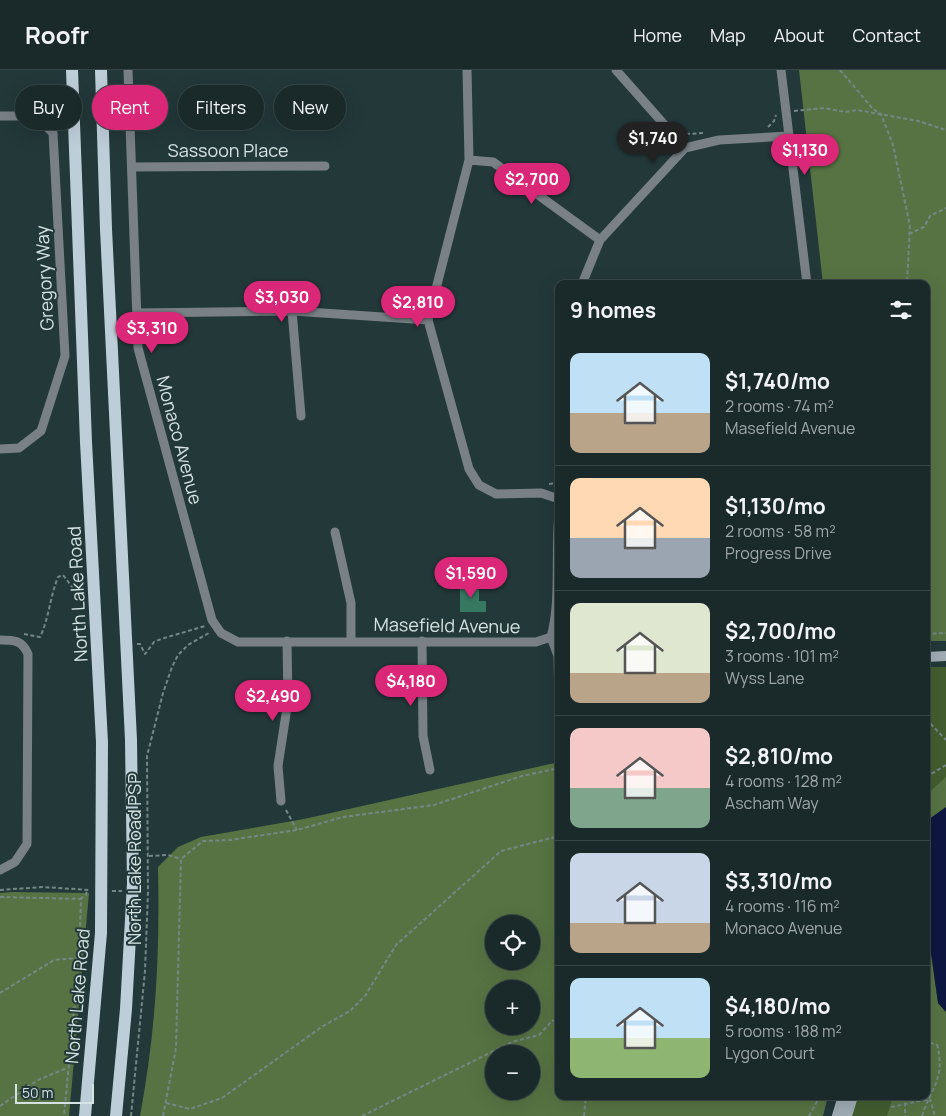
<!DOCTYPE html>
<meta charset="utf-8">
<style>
body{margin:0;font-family:Manrope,sans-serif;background:#233233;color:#f1f3f6;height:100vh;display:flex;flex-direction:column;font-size:19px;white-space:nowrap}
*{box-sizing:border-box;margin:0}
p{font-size:16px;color:#9fa7a9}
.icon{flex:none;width:28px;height:28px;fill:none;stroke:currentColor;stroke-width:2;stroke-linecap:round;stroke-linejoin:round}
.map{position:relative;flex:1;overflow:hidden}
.sheet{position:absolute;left:555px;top:210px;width:375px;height:820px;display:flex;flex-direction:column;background:#1a2a2b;border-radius:10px;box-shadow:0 5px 20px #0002,0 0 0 1px #384647}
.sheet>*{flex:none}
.banner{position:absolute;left:15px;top:15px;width:465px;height:45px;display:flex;gap:10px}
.controls{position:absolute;left:485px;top:845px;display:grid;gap:10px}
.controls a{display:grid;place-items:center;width:55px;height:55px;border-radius:50%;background:#1a2a2b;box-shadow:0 5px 20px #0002,0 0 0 1px #384647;font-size:25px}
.scale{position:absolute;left:15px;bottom:12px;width:79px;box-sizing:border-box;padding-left:5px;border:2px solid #d5e2e2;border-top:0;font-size:14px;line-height:18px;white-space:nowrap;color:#d5e2e2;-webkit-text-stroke:4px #233839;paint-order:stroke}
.price{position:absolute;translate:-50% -42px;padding:0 11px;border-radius:18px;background:#db2777;color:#fff;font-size:16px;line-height:32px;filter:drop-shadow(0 1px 2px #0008)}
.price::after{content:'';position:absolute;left:50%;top:30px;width:15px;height:11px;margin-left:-8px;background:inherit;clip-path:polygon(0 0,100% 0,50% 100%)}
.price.selected{background:#222;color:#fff}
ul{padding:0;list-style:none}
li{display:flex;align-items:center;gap:15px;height:125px;padding:0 15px}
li+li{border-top:1px solid #384647}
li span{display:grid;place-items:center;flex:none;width:140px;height:100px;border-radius:10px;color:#555}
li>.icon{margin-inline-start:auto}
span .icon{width:60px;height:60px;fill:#fffc;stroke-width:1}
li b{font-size:21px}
h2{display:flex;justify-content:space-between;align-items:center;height:60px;padding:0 15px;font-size:21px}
.chip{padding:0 18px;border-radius:22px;background:#1a2a2b;box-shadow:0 5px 20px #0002,0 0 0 1px #384647;font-size:18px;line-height:45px}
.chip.selected{background:#db2777;color:#fff}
header{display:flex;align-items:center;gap:30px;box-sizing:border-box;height:70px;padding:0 25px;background:#1a2a2b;border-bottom:1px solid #384647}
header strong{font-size:24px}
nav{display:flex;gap:28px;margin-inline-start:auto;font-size:18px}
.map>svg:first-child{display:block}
</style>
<header>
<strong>Roofr</strong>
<nav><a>Home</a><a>Map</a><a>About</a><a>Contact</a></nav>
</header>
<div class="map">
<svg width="946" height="1046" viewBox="0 0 946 1046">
<rect width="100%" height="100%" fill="#233839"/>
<path fill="#435d2f" d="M926 597H946V737L928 750 931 883 938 933 946 942V1046H840L848 1026H926Z"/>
<path fill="#577343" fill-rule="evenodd" d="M799 0H946V571H926V214H823Z
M559 692V1026H828L823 1046H140C156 960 160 884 158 797L178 777 201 767 304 749ZM494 854H531V891H494ZM494 919H531V956H494ZM494 984H531V1021H494Z
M946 707V737L928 750 931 883 938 933 946 942V1046H887L893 1026H926V725Z
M12 822 89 823 69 1046H0V823Z"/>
<path fill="#0e1740" d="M946 737V942L938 933 931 883 928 750Z"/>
<path fill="#367860" d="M460 514H479V531H486V542H460Z"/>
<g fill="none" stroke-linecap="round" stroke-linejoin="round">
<path stroke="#758787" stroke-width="2" stroke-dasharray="4 2.5" stroke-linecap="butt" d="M840 0 873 39 881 44 893 75 910 156 907 214
M794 41 824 38 845 42 857 40 918 51 946 60
M768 57 774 51 776 45
M686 64 704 63
M909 164 924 157 930 146 946 138
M549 414 559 413
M24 564 40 567C49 548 50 527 58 507L63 505 83 531
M926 564 946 563
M137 574H140L145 584 154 572 161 569 205 556
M926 649 946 670
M926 707 946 695
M286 740 297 760
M149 786 168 785 181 789
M0 820 43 817 90 820
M112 821H122
M0 827 81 829 79 887 64 1046
M80 829 86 825 87 819
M0 923 54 890 78 888
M905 1026V1046
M166 1033 190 1039 222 1028 323 956 350 941 365 926 396 875 501 781 559 766
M0 1036 38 1010 67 998
M891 1037 930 1029 935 1046
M131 1046 145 901 148 822 147 686 163 623 172 597 178 585 188 575 209 563
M163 1046 176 978 181 789 203 771 230 770 297 760 343 747 434 735 522 706 559 698
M362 1046 512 972 539 965 552 951 559 948
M584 1046 586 1026
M809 1046 820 1026
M922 1046C931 1018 946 1007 937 975L926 971"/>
<path stroke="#798186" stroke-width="9" d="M128 0 138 278 212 550 221 563 238 572H536L551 567C561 533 555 483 559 445
M467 0 469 90 428 250 469 399 479 415 496 424 541 423 559 429
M616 0 685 78
M781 0 807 214
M0 46H36L53 63 65 286 41 361 19 378 0 379
M469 90 493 92 600 170
M132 97 325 96
M582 214 600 170 685 78 719 70 788 66
M292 241 301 346
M137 243 292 241 428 250
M335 462 351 533V570
M551 567 558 586 559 631
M0 570C14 570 22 570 28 584L27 774 15 792 0 800
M422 571 423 666 430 700
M281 731 278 696 288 631 287 571"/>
<path stroke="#a0adb5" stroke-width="10" d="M926 587 946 586
M837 1046 843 1026
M847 1046 853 1026"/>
<path stroke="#beced9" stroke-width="12" d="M72 0 86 372 102 672 101 863 85 1046
M101 0 106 159 131 670 133 813 126 939 116 1046"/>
</g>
<g text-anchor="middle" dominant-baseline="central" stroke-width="4" stroke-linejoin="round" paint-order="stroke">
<g font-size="18" fill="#d5e2e2" stroke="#233839">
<text x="228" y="80">Sassoon Place</text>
<text transform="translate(44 208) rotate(-93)">Gregory Way</text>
<text transform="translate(180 370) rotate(75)">Monaco Avenue</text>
<text transform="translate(77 524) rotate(-93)">North Lake Road</text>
<text transform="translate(447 555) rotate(1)">Masefield Avenue</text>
<text transform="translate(134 789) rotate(-90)">North Lake Road PSP</text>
<text transform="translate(77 926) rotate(-85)">North Lake Road</text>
</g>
</g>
</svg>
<div class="controls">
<a><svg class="icon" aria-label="locate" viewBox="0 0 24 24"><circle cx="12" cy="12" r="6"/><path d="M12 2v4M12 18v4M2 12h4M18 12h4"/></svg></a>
<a>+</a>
<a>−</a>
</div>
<div class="scale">50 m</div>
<b class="price selected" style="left:653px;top:94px">$1,740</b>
<b class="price" style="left:805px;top:106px">$1,130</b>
<b class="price" style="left:532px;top:135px">$2,700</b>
<b class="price" style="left:282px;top:253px">$3,030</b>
<b class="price" style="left:418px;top:258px">$2,810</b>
<b class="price" style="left:152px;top:284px">$3,310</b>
<b class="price" style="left:471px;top:529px">$1,590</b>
<b class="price" style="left:411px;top:637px">$4,180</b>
<b class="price" style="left:273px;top:652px">$2,490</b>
<div class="banner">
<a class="chip">Buy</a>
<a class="chip selected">Rent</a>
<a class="chip">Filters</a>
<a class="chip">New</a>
</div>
<section class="sheet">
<h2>9 homes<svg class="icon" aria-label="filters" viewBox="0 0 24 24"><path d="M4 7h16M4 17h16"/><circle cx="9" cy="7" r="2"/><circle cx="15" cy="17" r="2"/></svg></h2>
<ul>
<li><span style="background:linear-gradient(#bfe0f5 60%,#b9a48a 0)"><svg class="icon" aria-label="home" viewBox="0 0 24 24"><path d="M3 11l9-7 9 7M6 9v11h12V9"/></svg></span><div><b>$1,740/mo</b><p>2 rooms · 74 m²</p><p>Masefield Avenue</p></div></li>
<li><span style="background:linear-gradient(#ffd9b3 60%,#9aa5b1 0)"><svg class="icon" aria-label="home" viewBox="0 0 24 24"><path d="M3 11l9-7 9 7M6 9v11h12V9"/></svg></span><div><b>$1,130/mo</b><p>2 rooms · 58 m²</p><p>Progress Drive</p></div></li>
<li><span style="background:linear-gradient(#dfe7d0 70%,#b9a48a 0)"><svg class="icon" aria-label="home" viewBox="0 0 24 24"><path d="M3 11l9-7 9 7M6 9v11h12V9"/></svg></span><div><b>$2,700/mo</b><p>3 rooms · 101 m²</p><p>Wyss Lane</p></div></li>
<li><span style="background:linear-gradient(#f6c9c9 60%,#7fa58c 0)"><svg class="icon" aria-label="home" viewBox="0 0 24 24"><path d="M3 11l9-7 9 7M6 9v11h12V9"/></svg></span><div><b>$2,810/mo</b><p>4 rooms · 128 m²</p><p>Ascham Way</p></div></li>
<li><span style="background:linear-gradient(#c9d6e8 70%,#b9a48a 0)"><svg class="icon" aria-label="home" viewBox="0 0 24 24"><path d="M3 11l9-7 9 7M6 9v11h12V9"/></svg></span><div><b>$3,310/mo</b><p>4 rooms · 116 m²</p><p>Monaco Avenue</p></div></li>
<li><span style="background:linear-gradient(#bfe0f5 60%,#8fb573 0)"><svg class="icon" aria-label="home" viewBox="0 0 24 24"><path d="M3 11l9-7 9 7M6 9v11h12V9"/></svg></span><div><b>$4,180/mo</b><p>5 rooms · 188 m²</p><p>Lygon Court</p></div></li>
</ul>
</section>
</div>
